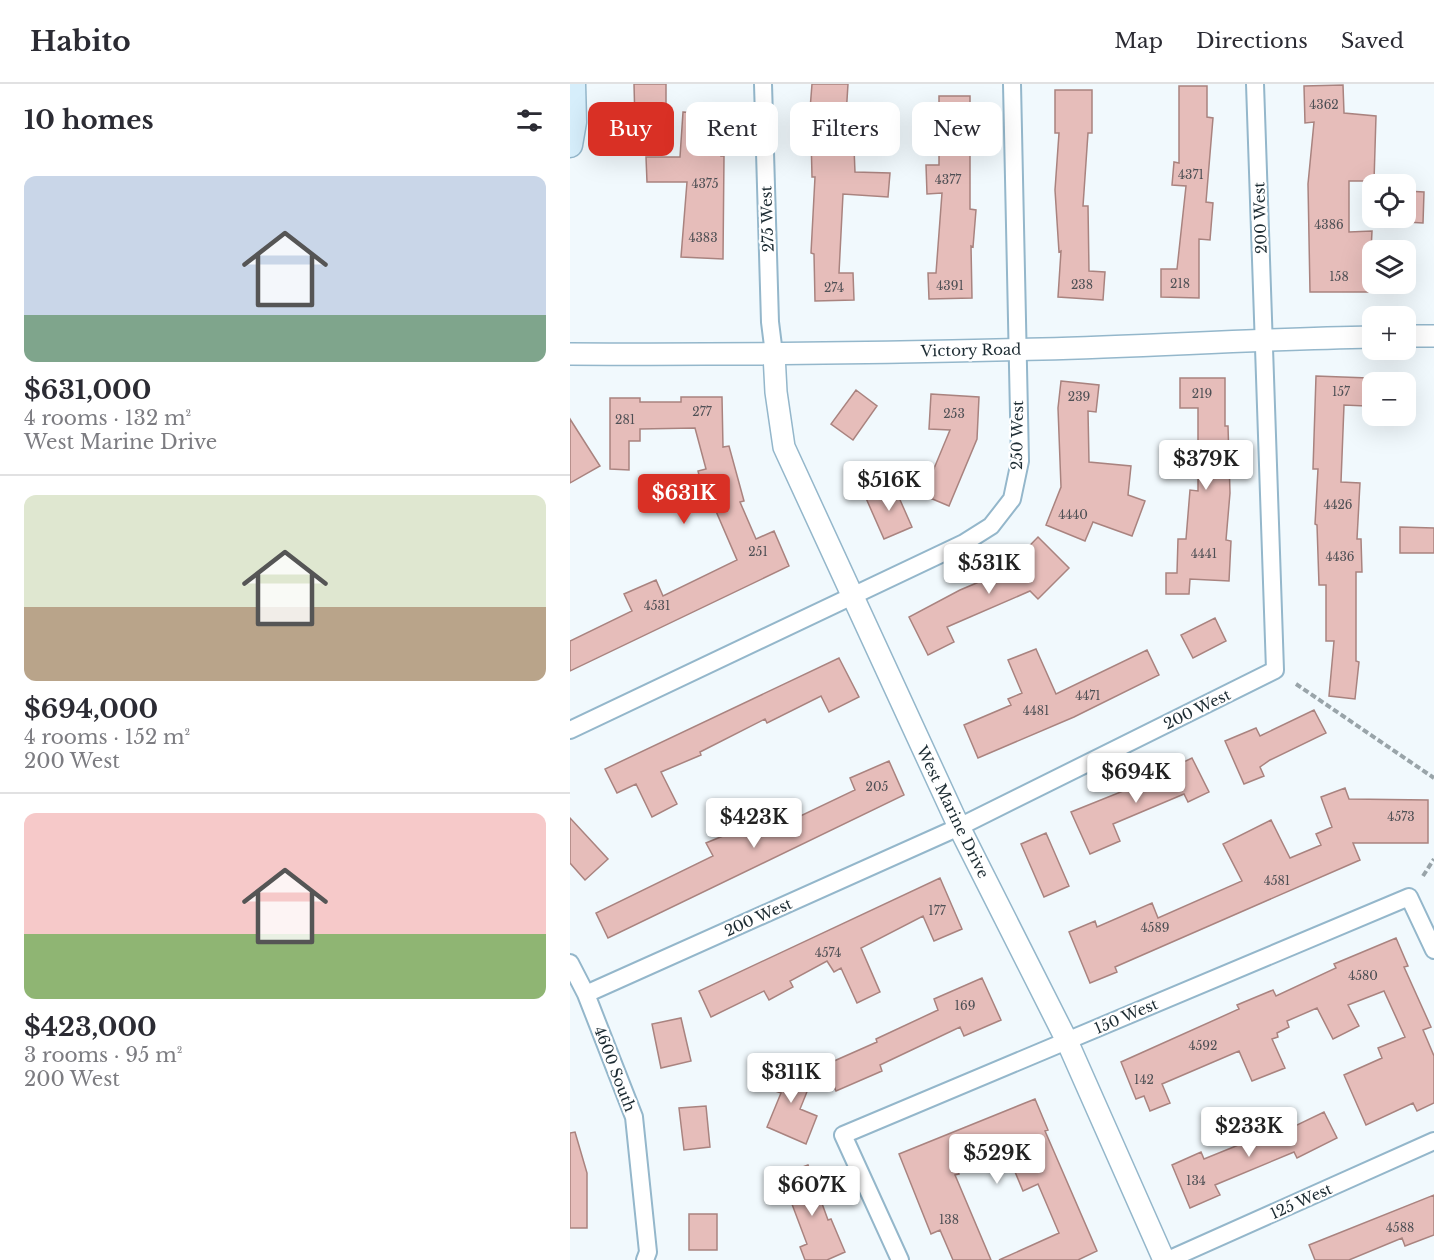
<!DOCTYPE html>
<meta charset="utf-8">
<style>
body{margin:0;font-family:"Libre Baskerville",serif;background:#f7f7f7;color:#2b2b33;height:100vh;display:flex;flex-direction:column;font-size:22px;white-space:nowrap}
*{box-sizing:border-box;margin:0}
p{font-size:20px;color:#7c7c81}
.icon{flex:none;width:33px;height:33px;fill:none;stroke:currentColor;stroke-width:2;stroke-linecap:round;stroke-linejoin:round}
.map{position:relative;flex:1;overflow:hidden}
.side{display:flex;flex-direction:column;background:#fff;width:570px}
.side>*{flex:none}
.top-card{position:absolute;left:18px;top:18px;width:570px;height:54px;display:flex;gap:12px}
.buttons{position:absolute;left:792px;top:90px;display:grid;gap:12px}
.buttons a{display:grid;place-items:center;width:54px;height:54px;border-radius:12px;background:#fff;box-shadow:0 6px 24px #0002;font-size:30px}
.price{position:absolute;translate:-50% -51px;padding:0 14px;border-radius:6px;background:#fff;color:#222;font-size:20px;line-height:39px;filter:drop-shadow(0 2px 3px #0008)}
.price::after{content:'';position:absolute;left:50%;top:36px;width:18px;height:14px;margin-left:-9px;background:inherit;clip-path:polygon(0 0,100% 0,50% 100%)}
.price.current{background:#d93025;color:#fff}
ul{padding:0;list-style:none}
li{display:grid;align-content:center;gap:12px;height:318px;padding:0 24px}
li+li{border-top:2px solid #e1e1e2}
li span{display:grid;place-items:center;height:186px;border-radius:12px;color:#555}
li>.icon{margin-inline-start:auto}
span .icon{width:108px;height:108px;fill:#fffc;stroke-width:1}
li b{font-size:26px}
h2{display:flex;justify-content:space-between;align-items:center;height:72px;padding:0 24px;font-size:26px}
.tag{padding:0 21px;border-radius:12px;background:#fff;box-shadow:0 6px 24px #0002;font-size:21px;line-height:54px}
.tag.current{background:#d93025;color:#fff}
header{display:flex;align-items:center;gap:36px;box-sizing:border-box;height:84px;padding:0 30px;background:#fff;border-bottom:2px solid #e1e1e2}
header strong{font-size:28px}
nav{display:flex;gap:33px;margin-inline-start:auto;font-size:21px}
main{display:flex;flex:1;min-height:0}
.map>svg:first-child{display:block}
</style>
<header>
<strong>Habito</strong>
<nav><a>Map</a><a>Directions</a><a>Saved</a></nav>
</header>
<main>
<section class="side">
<h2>10 homes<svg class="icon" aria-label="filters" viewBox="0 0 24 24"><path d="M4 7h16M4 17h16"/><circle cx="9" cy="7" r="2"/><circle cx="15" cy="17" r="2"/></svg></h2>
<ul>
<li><span style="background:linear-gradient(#c9d6e8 75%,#7fa58c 0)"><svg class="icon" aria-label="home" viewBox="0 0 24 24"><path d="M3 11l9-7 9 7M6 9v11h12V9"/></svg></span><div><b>$631,000</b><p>4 rooms · 132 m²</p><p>West Marine Drive</p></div></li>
<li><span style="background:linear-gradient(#dfe7d0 60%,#b9a48a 0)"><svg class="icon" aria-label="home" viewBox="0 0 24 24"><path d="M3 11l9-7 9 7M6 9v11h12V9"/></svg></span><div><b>$694,000</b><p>4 rooms · 152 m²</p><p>200 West</p></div></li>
<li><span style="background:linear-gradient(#f6c9c9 65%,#8fb573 0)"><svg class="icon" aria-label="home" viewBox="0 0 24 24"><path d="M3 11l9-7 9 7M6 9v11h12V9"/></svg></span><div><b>$423,000</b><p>3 rooms · 95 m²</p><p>200 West</p></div></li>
</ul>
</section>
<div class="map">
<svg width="864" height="1176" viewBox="0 0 864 1176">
<rect width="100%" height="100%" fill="#f1f9fd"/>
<path fill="#e6bdba" stroke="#a9837f" stroke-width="1.5" d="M64 0H96V37L65 38Z
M242 0H278L274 64H284L285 88 320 89 318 113 273 110 269 189H283L284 216 245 217 244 170 241 169 245 93H242L241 51H238Z
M773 1 774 29 806 32 804 97H779V148L802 147 799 208H740L738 100 744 38 735 39 734 2Z
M609 2H637V33L643 34 636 118 643 119 640 156 629 155V214L591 213V185H607L616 102 602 101 604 78 609 79Z
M485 6H522V49H518L513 122H518L519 187 535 188 533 216 488 213 491 167 489 168 485 106 489 49H485Z
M369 12H400V125L406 126 403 163 401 162 402 214 359 215 358 189H366L372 109 357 110 356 81H369Z
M113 28 153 31 151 72H154L153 175 111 173 117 98H77L76 73H110Z
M836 107 854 108 853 139 836 138Z
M746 292 798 294 796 322 774 321 771 398 790 399 787 455H791L792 488H786V577L789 578 785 615 759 612 764 557H756V501H749L747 441 745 440 748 385H743Z
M610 294H655V342H658L660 409 656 456 661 457 659 497 620 495 619 510H596V489H607L608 455H616L620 406 628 407V324H610Z
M491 297 529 301 526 328 518 327 519 378 561 382 558 411 575 417 562 452 523 438 515 457 476 441 491 403 488 324Z
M286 306 307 322 283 356 261 340Z
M361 310 409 313 407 355 379 422 353 411 380 346 359 345Z
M111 313H152L153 363 159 362 174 417 170 418 186 455 204 447 219 482 0 587V557L62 527 54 510 86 496 93 512 167 476 145 425 138 427 128 387 136 385 125 344 70 345V357H59V386L40 385V314H70V318H111Z
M0 335 30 382 0 399Z
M323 400 342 443 314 455 295 412Z
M830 443 864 444V469H830Z
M468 453 499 484 468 515 460 507 377 543 384 558 358 571 339 533 390 506 435 487Z
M645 534 656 557 623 574 611 551Z
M466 565 486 610 577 566 589 591 504 633 408 674 394 641 441 621 438 615 452 609 438 576Z
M269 574 289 613 259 628 251 612 197 639 195 635 130 668 131 671 91 688 107 720 82 733 66 700 47 709 35 685Z
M744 626 756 649 700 676 690 683 694 692 674 700 655 657 686 644 690 652Z
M622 674 639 708 618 718 614 710 543 740 550 757 520 770 501 728 603 687 601 684Z
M319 677 334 711 38 854 26 829 143 772 136 759 216 726 220 737 285 706 280 694Z
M775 704 779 715 858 716V759H783L790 776 545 883 547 888 520 899 499 848 525 837 527 843 582 819 588 834 672 797 653 760 701 736 720 774 751 761 746 750 762 743 751 713Z
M0 734 38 775 15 796 0 779Z
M476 749 499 802 474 813 451 760Z
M370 794 392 845 364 857 353 832 291 864 310 908 287 919 271 884 264 888 257 877 220 897 223 903 199 916 194 907 141 933 129 907Z
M826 854 838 882 834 883 861 943 853 946 864 972V1019L847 1027 843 1019 796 1041 774 991 812 974 808 964 835 953 814 907 778 921 789 942 763 955 747 924 717 937 719 943 707 949 708 953 702 955 715 984 682 997 669 967 592 1000 600 1019 580 1027 574 1012 566 1015 551 978 669 925 667 921 703 906 706 912 766 884 764 880Z
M412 894 431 936 394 952 390 943 310 981 312 987 266 1007 255 981 307 958 306 955 368 926 364 915Z
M111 934 121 977 91 984 82 940Z
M207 979 243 993 230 1025 247 1032 236 1060 197 1043 211 1009 197 1004Z
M465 1015 478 1046 475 1047 527 1167 508 1176H429L489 1149 468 1100 453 1107 435 1064 387 1084 389 1090 385 1091 421 1176H383L370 1146 361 1150 329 1070Z
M136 1022 140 1063 114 1066 109 1024Z
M754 1028 767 1054 727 1074 724 1068 645 1101 650 1111 620 1124 602 1081 631 1068 634 1075 698 1049 700 1054Z
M5 1048 17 1089V1144H0V1049Z
M238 1081 258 1136 261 1135 275 1168 257 1176H235L230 1163 237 1160 211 1091Z
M864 1111V1151L835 1162 832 1154 779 1176H745L739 1161Z
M119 1130H147V1166H119Z"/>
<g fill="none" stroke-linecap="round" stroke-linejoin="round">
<defs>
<path id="minor" d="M193 0 200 238 204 270
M0 646 394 459 421 442 442 415 450 377 442 0
M0 879 16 910 64 1033 78 1168 75 1176
M16 910 389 743 705 586 685 0
M330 1176 273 1051 839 813 864 866
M598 1176 864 1057"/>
<path id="tertiary" d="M836 252H864
M0 270C157 271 314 269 472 265 582 262 692 255 802 253
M204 270 206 308 214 363 389 743 497 957 594 1176"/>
<path id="secondary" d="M0 61 4 38 3 0"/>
</defs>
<use href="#minor" stroke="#94b7cb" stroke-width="20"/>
<use href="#tertiary" stroke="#94b7cb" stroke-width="24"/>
<use href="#secondary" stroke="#94b7cb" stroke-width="27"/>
<path stroke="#99a4a9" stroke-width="4" stroke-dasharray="6 3" stroke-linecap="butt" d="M726 600 864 694
M853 792 864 775"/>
<use href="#minor" stroke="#fff" stroke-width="16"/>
<use href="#tertiary" stroke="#fff" stroke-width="21"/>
<use href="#secondary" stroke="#d6eefb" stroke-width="24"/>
</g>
<g text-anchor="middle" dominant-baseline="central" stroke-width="4.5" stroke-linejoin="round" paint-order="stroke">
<g font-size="12" fill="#4f5055">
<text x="754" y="20">4362</text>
<text x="621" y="90">4371</text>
<text x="378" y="95">4377</text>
<text x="135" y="99">4375</text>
<text x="759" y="140">4386</text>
<text x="133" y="153">4383</text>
<text x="769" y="192">158</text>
<text x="610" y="199">218</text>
<text x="512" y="200">238</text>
<text x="380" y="201">4391</text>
<text x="264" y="203">274</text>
<text x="771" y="307">157</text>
<text x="632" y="309">219</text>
<text x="509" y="312">239</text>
<text x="132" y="327">277</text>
<text x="384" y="329">253</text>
<text x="55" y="335">281</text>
<text x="768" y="420">4426</text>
<text x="503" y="430">4440</text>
<text x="188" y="467">251</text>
<text x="634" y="469">4441</text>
<text x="770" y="472">4436</text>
<text x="87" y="521">4531</text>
<text x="518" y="611">4471</text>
<text x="466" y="626">4481</text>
<text x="307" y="702">205</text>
<text x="831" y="732">4573</text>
<text x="707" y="796">4581</text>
<text x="367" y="826">177</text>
<text x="585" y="843">4589</text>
<text x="258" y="868">4574</text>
<text x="793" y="891">4580</text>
<text x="395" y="921">169</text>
<text x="633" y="961">4592</text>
<text x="574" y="995">142</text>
<text x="626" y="1096">134</text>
<text x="379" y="1135">138</text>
<text x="830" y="1143">4588</text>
</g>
<g font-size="15" fill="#1d2c33" stroke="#fff">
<text transform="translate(690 134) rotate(-92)">200 West</text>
<text transform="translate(197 135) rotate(-92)">275 West</text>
<text transform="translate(401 266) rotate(-1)">Victory Road</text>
<text transform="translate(447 351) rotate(-89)">250 West</text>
<text transform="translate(627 625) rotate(-26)">200 West</text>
<text transform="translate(383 728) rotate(64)">West Marine Drive</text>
<text transform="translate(188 833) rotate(-24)">200 West</text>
<text transform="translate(556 932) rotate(-23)">150 West</text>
<text transform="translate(45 985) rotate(69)">4600 South</text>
<text transform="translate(731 1117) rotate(-24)">125 West</text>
</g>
</g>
</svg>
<div class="buttons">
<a><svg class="icon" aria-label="locate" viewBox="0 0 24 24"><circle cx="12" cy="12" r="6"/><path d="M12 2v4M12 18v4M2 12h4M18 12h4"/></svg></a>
<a><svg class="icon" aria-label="layers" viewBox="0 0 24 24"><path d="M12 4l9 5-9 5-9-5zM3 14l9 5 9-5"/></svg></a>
<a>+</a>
<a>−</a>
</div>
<b class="price" style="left:636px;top:407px">$379K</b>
<b class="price" style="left:319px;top:428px">$516K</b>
<b class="price current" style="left:114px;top:441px">$631K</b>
<b class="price" style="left:419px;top:511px">$531K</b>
<b class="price" style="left:566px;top:720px">$694K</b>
<b class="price" style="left:184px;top:765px">$423K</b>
<b class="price" style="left:221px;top:1020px">$311K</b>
<b class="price" style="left:679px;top:1074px">$233K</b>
<b class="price" style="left:427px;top:1101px">$529K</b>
<b class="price" style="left:242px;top:1133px">$607K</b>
<div class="top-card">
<a class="tag current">Buy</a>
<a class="tag">Rent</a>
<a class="tag">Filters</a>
<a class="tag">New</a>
</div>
</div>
</main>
